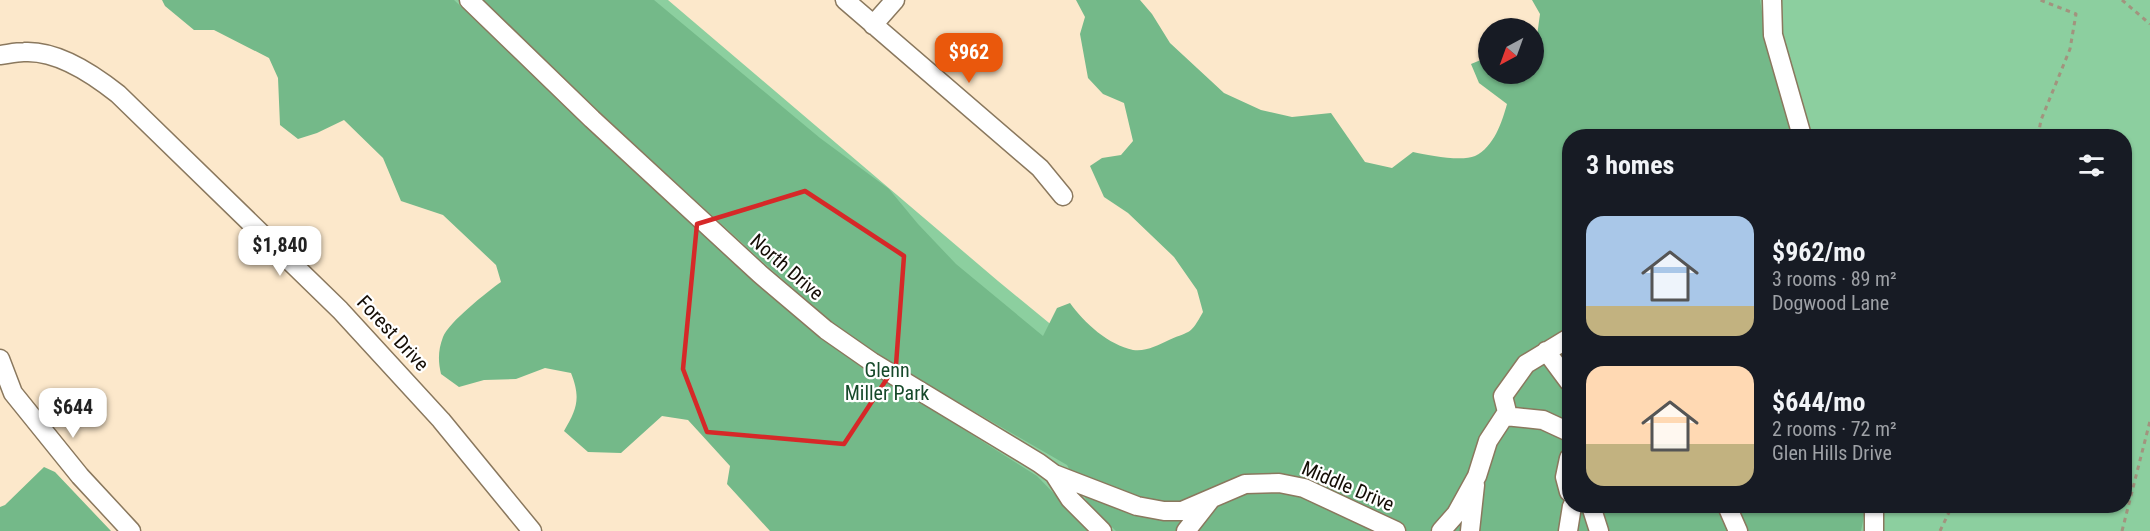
<!DOCTYPE html>
<meta charset="utf-8">
<style>
body{margin:0;font-family:"Roboto Condensed",sans-serif;background:#20242c;color:#f1f3f6;height:100vh;display:flex;flex-direction:column;font-size:22px;white-space:nowrap}
*{box-sizing:border-box;margin:0}
p{font-size:20px;color:#9ea1a6}
.icon{flex:none;width:33px;height:33px;fill:none;stroke:currentColor;stroke-width:2;stroke-linecap:round;stroke-linejoin:round}
.map{position:relative;flex:1;overflow:hidden}
.side{position:absolute;left:1562px;top:129px;width:570px;height:384px;display:flex;flex-direction:column;background:#171b24;border-radius:24px;box-shadow:0 2px 4px #0004}
.side>*{flex:none}
.needle{width:39px;rotate:221deg}
.tools{position:absolute;left:1478px;top:18px;display:grid;gap:12px}
.tools a{display:grid;place-items:center;width:66px;height:66px;border-radius:50%;background:#171b24;box-shadow:0 2px 4px #0004;font-size:30px}
.price{position:absolute;translate:-50% -51px;padding:0 14px;border-radius:12px;background:#fff;color:#222;font-size:20px;line-height:39px;filter:drop-shadow(0 2px 3px #0008)}
.price::after{content:'';position:absolute;left:50%;top:36px;width:18px;height:14px;margin-left:-9px;background:inherit;clip-path:polygon(0 0,100% 0,50% 100%)}
.price.selected{background:#ea580c;color:#fff}
ul{padding:0;list-style:none}
li{display:flex;align-items:center;gap:18px;height:150px;padding:0 24px}
li span{display:grid;place-items:center;flex:none;width:168px;height:120px;border-radius:18px;color:#555}
li>.icon{margin-inline-start:auto}
span .icon{width:72px;height:72px;fill:#fffc;stroke-width:1}
li b{font-size:26px}
h2{display:flex;justify-content:space-between;align-items:center;height:72px;padding:0 24px;font-size:26px}
.map>svg:first-child{display:block}
</style>
<div class="map">
<svg width="2150" height="531" viewBox="0 0 2150 531">
<rect width="100%" height="100%" fill="#fce8cb"/>
<path fill="#8ccf9f" fill-rule="evenodd" d="M231 0H668L998 281 1245 484 1656 0H2150V531H831ZM1569 136H2124V506H1569Z"/>
<path fill="#74b989" d="M162 0H454L760 285 829 344 1037 476 1090 531H770L727 484 730 466 688 420 662 416 621 453 588 452 564 431C577 409 581 398 571 373L545 368 516 379 484 380 459 387 441 374C438 361 438 350 443 337 449 322 487 292 501 282L496 265 443 215 401 201 383 158 344 120 317 133 298 139 280 125 278 78 269 58 214 30H194L165 6Z
M481 0H654L820 138 889 189 918 224 956 264 1043 336 1057 308 1070 303C1084 323 1109 345 1133 350 1146 352 1158 345 1169 340 1192 330 1190 335 1203 312L1197 290 1174 257 1128 213 1104 197 1090 166 1102 158 1121 155 1133 141 1124 103 1103 94 1088 78 1080 34 1085 17 1076 0H1140L1152 14 1170 43 1224 93 1261 110 1292 117 1331 113 1365 162 1392 168 1413 152C1428 155 1461 162 1475 156 1494 147 1502 122 1507 104L1479 83 1471 64 1488 57V74H1533V49L1536 43 1540 14 1532 0H1760L1771 66 1786 105 1794 136H1569V506H1866L1861 531H1116L1089 505 1067 465 854 342 762 261 564 80Z
M44 467 55 472 111 531H0V507L5 505Z"/>
<g fill="none" stroke-linecap="round" stroke-linejoin="round">
<defs>
<path id="minor" d="M469 0 592 119 760 274 826 330 872 362 1039 463 1054 474 1070 499 1102 531
M845 0 1040 168 1063 196
M1772 0 1773 35 1802 136
M873 25 895 0
M0 55C8 54 16 52 24 52 57 50 93 74 118 94L340 310 441 420 532 531
M1546 351 1569 382
M0 359 13 393 80 476 131 531
M1505 416 1543 420 1569 432
M1569 458 1565 477 1569 492
M1054 474 1137 506 1164 511H1182L1245 484 1279 483 1304 488 1396 531
M1591 506 1599 531
M1727 506 1738 531
M1874 506V531
M1186 531 1211 499
M1441 531 1456 514 1477 476 1488 441 1507 412 1503 396 1526 364 1569 338
M1470 531 1475 485
M1568 531 1572 506"/>
</defs>
<use href="#minor" stroke="#8a785e" stroke-width="21"/>
<path stroke="#a2937e" stroke-width="3" stroke-dasharray="4.5 4.5" stroke-linecap="butt" d="M2122 0 2150 24
M2038 136 2041 120 2070 49 2076 14 2040 0
M1940 531 1952 506
M2122 531 2150 421"/>
<use href="#minor" stroke="#fff" stroke-width="18"/>
</g>
<path fill="none" stroke="#d62828" stroke-width="4.5" stroke-linejoin="round" d="M805 191 904 256 896 365 844 444 707 432 683 369 697 224Z"/>
<g text-anchor="middle" dominant-baseline="central" stroke-width="4.5" stroke-linejoin="round" paint-order="stroke">
<g font-size="20" fill="#140d05" stroke="#fff">
<text transform="translate(787 267) rotate(41)">North Drive</text>
<text transform="translate(393 333) rotate(47)">Forest Drive</text>
<text transform="translate(1348 486) rotate(23)">Middle Drive</text>
</g>
<g font-size="20" fill="#16492a" stroke="#fff">
<text x="887" y="370">Glenn<tspan x="887" dy="23">Miller Park</tspan></text>
</g>
</g>
</svg>
<div class="tools">
<a><svg class="needle" viewBox="-14 -14 28 28"><path d="M0-13l5 13h-10z" fill="#e53935"/><path d="M0 13l5-13h-10z" fill="#9ea1a6"/></svg></a>
</div>
<b class="price selected" style="left:969px;top:84px">$962</b>
<b class="price" style="left:280px;top:277px">$1,840</b>
<b class="price" style="left:73px;top:439px">$644</b>
<section class="side">
<h2>3 homes<svg class="icon" aria-label="filters" viewBox="0 0 24 24"><path d="M4 7h16M4 17h16"/><circle cx="9" cy="7" r="2"/><circle cx="15" cy="17" r="2"/></svg></h2>
<ul>
<li><span style="background:linear-gradient(#a9c7e8 75%,#c2b280 0)"><svg class="icon" aria-label="home" viewBox="0 0 24 24"><path d="M3 11l9-7 9 7M6 9v11h12V9"/></svg></span><div><b>$962/mo</b><p>3 rooms · 89 m²</p><p>Dogwood Lane</p></div></li>
<li><span style="background:linear-gradient(#ffd9b3 65%,#c2b280 0)"><svg class="icon" aria-label="home" viewBox="0 0 24 24"><path d="M3 11l9-7 9 7M6 9v11h12V9"/></svg></span><div><b>$644/mo</b><p>2 rooms · 72 m²</p><p>Glen Hills Drive</p></div></li>
</ul>
</section>
</div>
